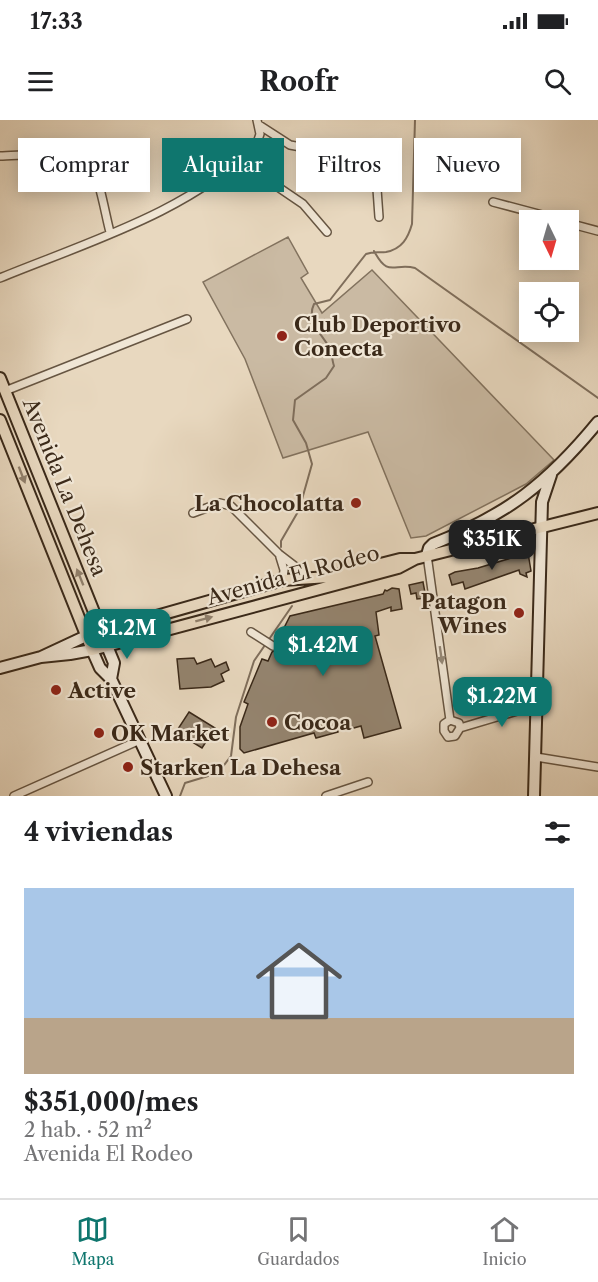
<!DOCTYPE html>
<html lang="es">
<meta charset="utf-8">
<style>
body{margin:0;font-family:"Libre Caslon Text",serif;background:#f6f6f6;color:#202124;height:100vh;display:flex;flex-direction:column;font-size:22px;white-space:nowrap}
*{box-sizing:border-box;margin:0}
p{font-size:20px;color:#757577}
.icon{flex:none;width:33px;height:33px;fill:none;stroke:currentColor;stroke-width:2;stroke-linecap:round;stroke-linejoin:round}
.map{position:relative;height:676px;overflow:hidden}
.sheet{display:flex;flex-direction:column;background:#fff;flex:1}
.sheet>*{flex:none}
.hud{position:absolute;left:18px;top:18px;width:562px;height:54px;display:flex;gap:12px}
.needle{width:39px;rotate:175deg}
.fabs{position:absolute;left:519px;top:90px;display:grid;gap:12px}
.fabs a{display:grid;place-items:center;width:60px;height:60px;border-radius:0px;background:#fff;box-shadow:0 3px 15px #0003;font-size:30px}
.price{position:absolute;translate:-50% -51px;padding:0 14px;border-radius:12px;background:#0f766e;color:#fff;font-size:20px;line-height:39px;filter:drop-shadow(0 2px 3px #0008)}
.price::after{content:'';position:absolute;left:50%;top:36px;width:18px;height:14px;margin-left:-9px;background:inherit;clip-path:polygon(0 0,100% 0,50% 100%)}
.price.on{background:#222;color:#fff}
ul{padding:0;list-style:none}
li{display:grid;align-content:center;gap:12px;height:318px;padding:0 24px}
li+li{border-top:2px solid #e0e0e0}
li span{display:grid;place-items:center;height:186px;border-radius:0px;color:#555}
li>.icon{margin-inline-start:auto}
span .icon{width:108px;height:108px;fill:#fffc;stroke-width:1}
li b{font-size:26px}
h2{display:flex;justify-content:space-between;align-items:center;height:72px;padding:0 24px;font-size:26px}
.chip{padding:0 21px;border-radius:0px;background:#fff;box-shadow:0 3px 15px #0003;font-size:21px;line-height:54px}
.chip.on{background:#0f766e;color:#fff}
.status{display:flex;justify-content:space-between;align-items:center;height:42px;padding:0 30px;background:#fff;direction:ltr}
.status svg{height:16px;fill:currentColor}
header{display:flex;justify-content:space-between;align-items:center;height:78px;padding:0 24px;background:#fff;font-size:27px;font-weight:700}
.tabs{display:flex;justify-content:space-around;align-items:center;height:84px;border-top:2px solid #e0e0e0;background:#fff;font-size:16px;color:#757577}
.tabs a{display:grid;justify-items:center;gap:3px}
.tabs .on{color:#0f766e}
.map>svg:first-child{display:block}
</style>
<div class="status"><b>17:33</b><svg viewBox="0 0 49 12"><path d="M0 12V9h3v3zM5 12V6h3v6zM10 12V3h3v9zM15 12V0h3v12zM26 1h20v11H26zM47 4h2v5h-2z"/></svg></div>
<header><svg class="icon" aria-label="menu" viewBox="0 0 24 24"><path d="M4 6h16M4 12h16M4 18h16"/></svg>Roofr<svg class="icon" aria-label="search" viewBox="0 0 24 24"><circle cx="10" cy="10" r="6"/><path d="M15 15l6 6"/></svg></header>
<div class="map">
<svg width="598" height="676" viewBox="0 0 598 676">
<rect width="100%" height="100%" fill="#e8d8bf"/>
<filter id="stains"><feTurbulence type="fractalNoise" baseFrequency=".00333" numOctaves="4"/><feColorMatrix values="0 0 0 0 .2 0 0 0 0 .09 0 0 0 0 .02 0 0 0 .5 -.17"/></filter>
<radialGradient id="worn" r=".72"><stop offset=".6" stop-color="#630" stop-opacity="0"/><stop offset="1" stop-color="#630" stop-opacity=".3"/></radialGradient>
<path fill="#cabaa3" stroke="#82725e" stroke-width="1.5" d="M288 117 308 153 301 158 322 193 372 150 554 340 526 364 426 416 411 418 368 312 283 338 245 239 203 162Z"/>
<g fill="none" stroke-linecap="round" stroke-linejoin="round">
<path stroke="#7f6e5b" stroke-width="2" d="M374 131C389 159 394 142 415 148L598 278
M281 427V421L299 390 312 344 306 323 293 300 295 280 326 258 334 246C332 240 332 233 329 227 321 213 306 201 314 184L330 180 366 134C374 131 379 133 386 132 402 129 408 118 412 104L415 0
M180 676 185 663 218 653 231 636 236 597 254 541 292 486"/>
</g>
<path fill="#94846f" stroke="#3a2919" stroke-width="1.5" d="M528 433 531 451 526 453 527 457 520 454 519 450 465 469 463 462 452 465 449 455 455 452 478 448Z
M423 462 426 478 417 479 416 473 411 474 409 465Z
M392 468 399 469 402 489 391 491V487L376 492 379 515 375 516 401 608 364 618 361 606 350 609 349 605 337 608 338 612 316 618 314 613 244 633 240 629V607L248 584 244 582 262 539 268 541 272 532 277 529V522L290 496 383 474 385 470 387 471Z
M194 538 197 544 211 539 215 547 226 542 229 550 221 554 224 561 211 567 180 569 177 539Z
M189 592 215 608 202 628 176 612Z"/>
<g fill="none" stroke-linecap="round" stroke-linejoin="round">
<defs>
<path id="street" d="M259 5 290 25 317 30 376 55 379 97
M0 36C21 36 77 28 91 45 99 55 106 98 110 112
M243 36 265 51 278 67 303 84 327 112
M493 82 561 100
M568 103 598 111
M0 158C85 123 193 91 257 23L260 14 257 0
M5 271 187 199
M193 393 220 383 231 386 279 434 309 457
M427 435 450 600
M280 437 284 450 283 460
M251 512 273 526
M460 608 459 603 450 600 444 604V611L448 617 455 616 460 608 537 585
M536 637 598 647
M14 676 140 620
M326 676 368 662"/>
<path id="secondary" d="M427 435 429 428 433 424C507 395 548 363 598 302
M107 526 114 543 111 559
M41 537 70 534 92 530 100 548 111 559 166 676
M0 548 41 537 86 516
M534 676 542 382 551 355"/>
<path id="primary" d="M0 258 104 517
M0 300 92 530 398 448 415 439
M86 516 283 460 329 457 400 439H415L598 393"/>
</defs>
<use href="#street" stroke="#665542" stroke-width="10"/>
<use href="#secondary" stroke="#3a2919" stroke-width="14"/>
<use href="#primary" stroke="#3a2919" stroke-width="14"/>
<use href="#street" stroke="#f0e6d5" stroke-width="7"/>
<use href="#secondary" stroke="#f0e6d5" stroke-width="10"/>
<use href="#primary" stroke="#e8d8bf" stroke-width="10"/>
</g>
<defs><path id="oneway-solid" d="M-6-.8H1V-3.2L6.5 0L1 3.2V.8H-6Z" transform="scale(1.5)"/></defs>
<g fill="#91806c">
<use href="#oneway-solid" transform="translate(22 355) rotate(69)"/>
<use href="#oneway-solid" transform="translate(80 457) rotate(-112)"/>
<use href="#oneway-solid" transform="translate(204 499) rotate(-15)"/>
</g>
<use fill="#958877" href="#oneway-solid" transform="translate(441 535) rotate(82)"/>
<g fill="#8f2418" stroke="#f0e6d5" stroke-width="2">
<circle cx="282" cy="216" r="6"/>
<circle cx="356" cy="383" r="6"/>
<circle cx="519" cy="493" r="6"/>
<circle cx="56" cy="570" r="6"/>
<circle cx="272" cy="602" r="6"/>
<circle cx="99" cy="613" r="6"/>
<circle cx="128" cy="647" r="6"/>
</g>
<g text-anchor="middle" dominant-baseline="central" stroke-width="4.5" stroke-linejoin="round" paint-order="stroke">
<g font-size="21" font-weight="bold" fill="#3a2919" stroke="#f0e6d5" text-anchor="start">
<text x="294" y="204">Club Deportivo<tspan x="294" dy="24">Conecta</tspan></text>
<text x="344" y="383" text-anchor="end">La Chocolatta</text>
<text x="507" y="481" text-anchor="end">Patagon<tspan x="507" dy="24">Wines</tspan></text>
<text x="68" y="570">Active</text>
<text x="284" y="602">Cocoa</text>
<text x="111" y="613">OK Market</text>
<text x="140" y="647">Starken La Dehesa</text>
</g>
<g font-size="21" fill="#3a2919" stroke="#f0e6d5">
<text transform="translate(65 367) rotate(68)">Avenida La Dehesa</text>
<text transform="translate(293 455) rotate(-15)">Avenida El Rodeo</text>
</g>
</g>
<rect width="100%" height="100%" filter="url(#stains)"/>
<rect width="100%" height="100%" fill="url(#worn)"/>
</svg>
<div class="fabs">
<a><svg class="needle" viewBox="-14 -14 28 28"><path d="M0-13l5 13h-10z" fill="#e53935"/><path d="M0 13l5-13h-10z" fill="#757577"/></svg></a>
<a><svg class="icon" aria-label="locate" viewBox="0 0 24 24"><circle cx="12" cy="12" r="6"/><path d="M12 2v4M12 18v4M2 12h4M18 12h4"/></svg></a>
</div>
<b class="price on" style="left:492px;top:451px">$351K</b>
<b class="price" style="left:127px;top:540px">$1.2M</b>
<b class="price" style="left:323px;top:557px">$1.42M</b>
<b class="price" style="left:502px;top:608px">$1.22M</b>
<div class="hud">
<a class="chip">Comprar</a>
<a class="chip on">Alquilar</a>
<a class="chip">Filtros</a>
<a class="chip">Nuevo</a>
</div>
</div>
<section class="sheet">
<h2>4 viviendas<svg class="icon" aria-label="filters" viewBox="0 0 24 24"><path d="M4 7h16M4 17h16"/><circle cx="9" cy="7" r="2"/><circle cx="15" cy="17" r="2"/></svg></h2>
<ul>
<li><span style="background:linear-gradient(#a9c7e8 70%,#b9a48a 0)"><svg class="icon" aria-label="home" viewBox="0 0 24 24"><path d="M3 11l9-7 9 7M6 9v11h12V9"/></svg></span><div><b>$351,000/mes</b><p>2 hab. · 52 m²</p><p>Avenida El Rodeo</p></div></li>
</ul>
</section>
<nav class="tabs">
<a class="on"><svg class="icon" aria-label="map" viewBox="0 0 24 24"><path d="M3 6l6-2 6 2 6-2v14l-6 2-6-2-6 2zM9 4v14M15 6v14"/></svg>Mapa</a>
<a><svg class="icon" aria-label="saved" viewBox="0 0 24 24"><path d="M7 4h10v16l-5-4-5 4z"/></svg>Guardados</a>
<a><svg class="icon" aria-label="home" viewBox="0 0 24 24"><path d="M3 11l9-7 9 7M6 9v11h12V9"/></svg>Inicio</a>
</nav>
